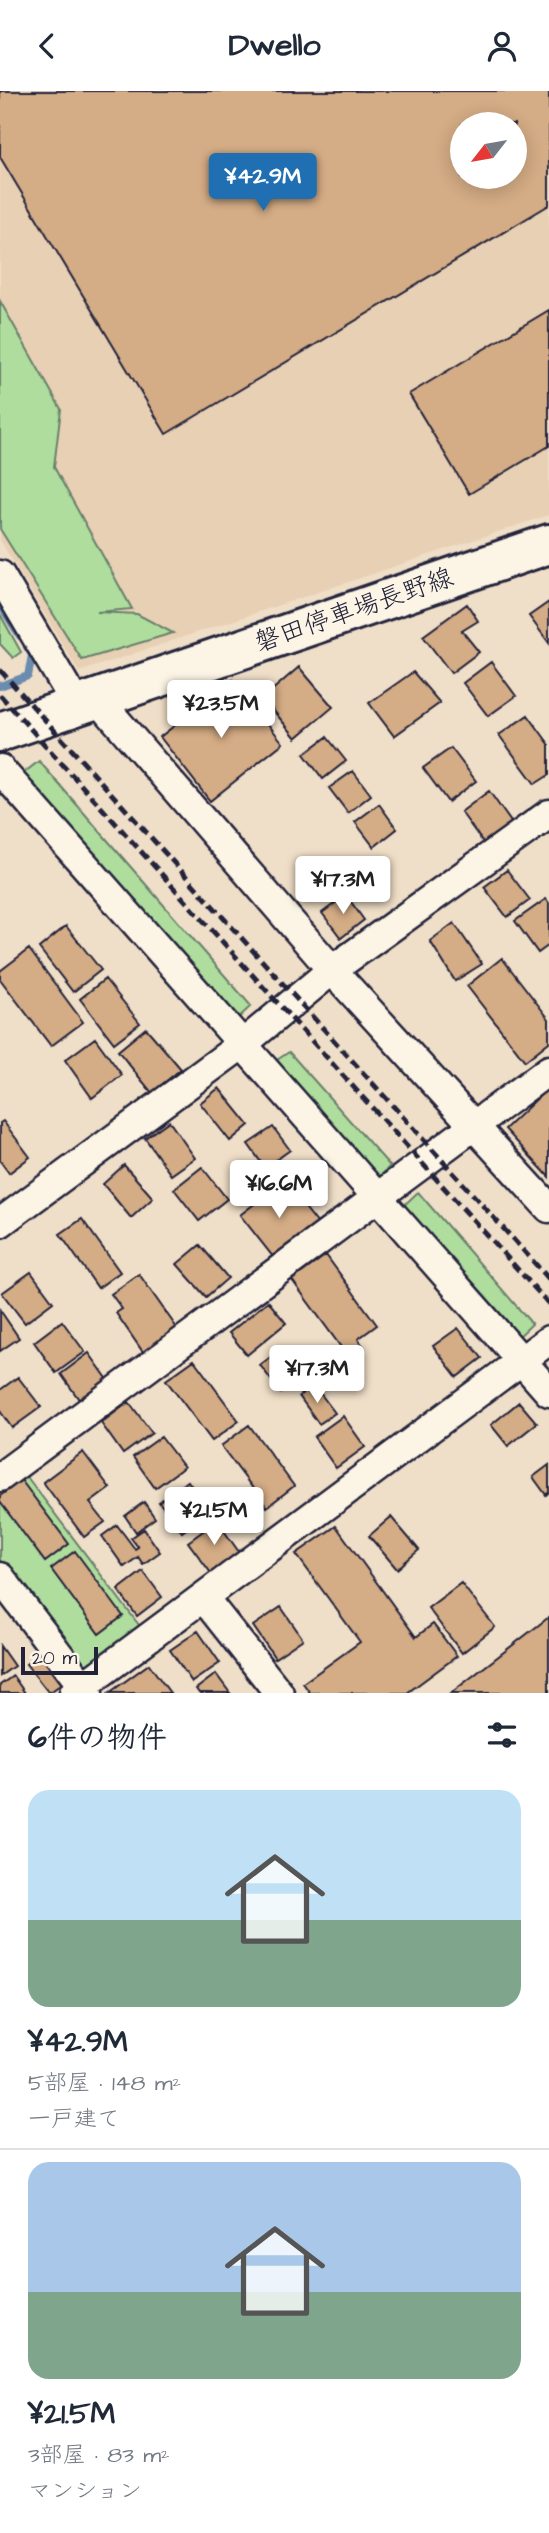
<!DOCTYPE html>
<html lang="ja">
<meta charset="utf-8">
<style>
body{margin:0;font-family:"Architects Daughter","Klee One",sans-serif;background:#f2f2f3;color:#1f2937;height:100vh;display:flex;flex-direction:column;font-size:26px;white-space:nowrap}
*{box-sizing:border-box;margin:0}
p{font-size:23px;color:#747a83}
.icon{flex:none;width:38px;height:38px;fill:none;stroke:currentColor;stroke-width:2;stroke-linecap:round;stroke-linejoin:round}
.map{position:relative;height:1602px;overflow:hidden}
.side{display:flex;flex-direction:column;background:#fff;flex:1}
.side>*{flex:none}
.needle{width:46px;rotate:239deg}
.fabs{position:absolute;left:450px;top:21px;display:grid;gap:14px}
.fabs a{display:grid;place-items:center;width:77px;height:77px;border-radius:50%;background:#fff;box-shadow:0 4px 18px #0003;font-size:35px}
.scale{position:absolute;left:21px;bottom:18px;width:77px;box-sizing:border-box;padding-left:7px;border:4px solid #22223b;border-top:0;font-size:19px;line-height:24px;white-space:nowrap;color:#22223b;-webkit-text-stroke:5px #fcf5e5;paint-order:stroke}
.price{position:absolute;translate:-50% -60px;padding:0 16px;border-radius:7px;background:#fff;color:#222;font-size:23px;line-height:46px;filter:drop-shadow(0 2px 4px #0008)}
.price::after{content:'';position:absolute;left:50%;top:42px;width:21px;height:16px;margin-left:-10px;background:inherit;clip-path:polygon(0 0,100% 0,50% 100%)}
.price.selected{background:#1f6fb2;color:#fff}
ul{padding:0;list-style:none}
li{display:grid;align-content:center;gap:14px;height:371px;padding:0 28px}
li+li{border-top:2px solid #e0e1e3}
li span{display:grid;place-items:center;height:217px;border-radius:21px;color:#555}
li>.icon{margin-inline-start:auto}
span .icon{width:126px;height:126px;fill:#fffc;stroke-width:1}
li b{font-size:30px}
h2{display:flex;justify-content:space-between;align-items:center;height:84px;padding:0 28px;font-size:30px}
header{display:flex;justify-content:space-between;align-items:center;height:91px;padding:0 28px;background:#fff;font-size:32px;font-weight:700}
.map>svg:first-child{display:block}
</style>
<header><svg class="icon" aria-label="back" viewBox="0 0 24 24"><path d="M15 5l-7 7 7 7"/></svg>Dwello<svg class="icon" aria-label="person" viewBox="0 0 24 24"><circle cx="12" cy="8" r="4"/><path d="M4 21q1-7 8-7t8 7"/></svg></header>
<div class="map">
<svg width="549" height="1602" viewBox="0 0 549 1602">
<rect width="100%" height="100%" fill="#f0dfc8"/>
<filter id="ink" filterUnits="userSpaceOnUse"><feTurbulence type="fractalNoise" baseFrequency=".0143" numOctaves="2"/><feDisplacementMap in="SourceGraphic" scale="14" xChannelSelector="R" yChannelSelector="G"/><feConvolveMatrix kernelMatrix="1 2 1 2 8 2 1 2 1" color-interpolation-filters="sRGB"/></filter>
<g filter="url(#ink)">
<path fill="#e8d0b4" fill-rule="evenodd" d="M0 0H549V424L79 581 0 449ZM462 33H514V86H462Z"/>
<path fill="#afdd9d" stroke="#68806c" stroke-width="2" d="M0 210 61 318 54 376 132 518 97 521 137 523 173 542 82 569 0 438Z
M0 523 21 561 13 567 0 553Z
M39 670 251 915 235 930 20 685Z
M289 961 390 1075 376 1090 274 971Z
M418 1101 532 1233 514 1250 399 1119Z
M21 1378 142 1538 85 1581 0 1469V1394Z"/>
<g fill="none" stroke-linecap="round" stroke-linejoin="round">
<path stroke="#6b8cae" stroke-width="8" d="M0 513 20 545
M0 595 28 585 32 564 27 556"/>
</g>
<path fill="#d4ac85" stroke="#22223b" stroke-width="2" fill-rule="evenodd" d="M0 0H549V114L166 343 0 66ZM462 33H514V86H462Z
M549 219V355L469 403 409 303Z
M549 511V552L529 525Z
M467 513 478 530 462 540 479 561 451 582 423 545Z
M491 571 516 605 488 625 463 592Z
M299 576 333 616 296 647 263 607Z
M413 581 440 612 394 645 369 612Z
M233 589 283 652 210 710 160 646Z
M528 624 549 653V684L535 693 499 644Z
M327 646 346 670 323 688 304 663Z
M451 657 476 690 448 711 423 677Z
M353 680 371 704 348 722 329 697Z
M489 700 513 734 485 754 461 721Z
M379 713 397 738 374 756 355 731Z
M507 779 530 809 507 826 484 796Z
M346 804 364 829 341 847 322 822Z
M546 808 549 812V854L538 862 515 830Z
M454 832 482 873 455 890 430 850Z
M66 835 101 879 73 901 39 857Z
M29 858 83 931 51 955 0 888V880Z
M502 867 549 928V951L525 970 467 895Z
M105 888 140 932 114 952 80 908Z
M146 937 181 978 152 1002 118 960Z
M95 947 122 984 92 1007 65 969Z
M549 996V1086L505 1038Z
M219 997 249 1034 230 1050 200 1012Z
M3 1030 30 1066 9 1082 0 1070V1032Z
M169 1030 195 1067 171 1084 145 1047Z
M273 1036 290 1059 265 1077 248 1053Z
M124 1074 153 1107 131 1127 103 1093Z
M202 1076 227 1108 199 1130 174 1098Z
M284 1090 318 1133 274 1167 240 1124Z
M82 1128 120 1181 98 1197 60 1143Z
M200 1154 228 1187 206 1206 177 1173Z
M326 1164 377 1234 358 1248 364 1256 349 1267 292 1189Z
M31 1181 53 1211 25 1232 2 1202Z
M139 1183 179 1240 145 1264 116 1222 122 1218 111 1203Z
M268 1210 286 1232 247 1264 229 1242Z
M0 1219 19 1247 0 1260Z
M62 1230 85 1261 56 1282 34 1251Z
M458 1237 482 1267 457 1286 433 1255Z
M89 1262 111 1293 83 1314 61 1283Z
M275 1263 295 1291 281 1302 260 1274Z
M194 1269 239 1330 212 1350 166 1289Z
M18 1286 41 1316 12 1337 0 1320V1299Z
M314 1294 335 1322 319 1333 299 1305Z
M129 1311 152 1342 123 1363 101 1332Z
M519 1311 537 1332 508 1355 491 1334Z
M343 1325 365 1356 336 1377 314 1346Z
M249 1334 294 1395 267 1416 221 1355Z
M161 1346 184 1376 155 1397 133 1366Z
M83 1361 110 1397 90 1412 105 1431 84 1446 43 1391Z
M549 1374V1401L546 1404 533 1386Z
M21 1389 69 1453 45 1471 0 1411V1405Z
M188 1390 210 1420 182 1441 159 1411Z
M144 1411 155 1427 136 1441 125 1425Z
M391 1426 419 1459 397 1478 369 1445Z
M217 1430 239 1461 211 1482 188 1451Z
M117 1434 135 1458 138 1456 131 1447 144 1438 160 1461 143 1473 138 1466 124 1476 102 1445Z
M336 1435 416 1546 433 1533 457 1565 407 1602H310L303 1592 360 1551 296 1463Z
M75 1460 123 1525 99 1543 51 1478Z
M143 1480 162 1506 137 1525 118 1499Z
M461 1492 495 1536 462 1562 428 1517Z
M281 1516 303 1548 275 1567 253 1535Z
M549 1526V1602H451Z
M198 1540 220 1572 192 1591 170 1559Z
M0 1555 14 1575 0 1585Z
M43 1561 64 1591 49 1602 26 1573Z
M149 1573 170 1602H109Z
M216 1583 230 1602H199L196 1598Z
M13 1585 25 1602H0V1594Z"/>
<g fill="none" stroke-linecap="round" stroke-linejoin="round">
<defs>
<path id="street" d="M0 484 76 613
M0 678 549 1301
M549 723 332 879 549 1117
M0 1132 244 952 332 879 96 606
M0 1386 549 979
M0 1486 88 1602
M203 1506 279 1602
M74 1602 549 1249"/>
<path id="secondary" d="M0 641 549 453"/>
</defs>
<use href="#street" stroke="#22223b" stroke-width="33"/>
<use href="#secondary" stroke="#22223b" stroke-width="44"/>
<use href="#street" stroke="#fcf5e5" stroke-width="28"/>
<use href="#secondary" stroke="#fcf5e5" stroke-width="38"/>
<path stroke="#22223b" stroke-width="5" stroke-dasharray="10 5" stroke-linecap="butt" d="M0 579 549 1188
M0 604 549 1213"/>
</g>
</g>
<g text-anchor="middle" dominant-baseline="central" stroke-width="7" stroke-linejoin="round" paint-order="stroke">
<g font-size="26" fill="#22223b" stroke="#fcf5e5">
<text transform="translate(354 519) rotate(-19)">磐田停車場長野線</text>
</g>
</g>
</svg>
<div class="fabs">
<a><svg class="needle" viewBox="-14 -14 28 28"><path d="M0-13l5 13h-10z" fill="#e53935"/><path d="M0 13l5-13h-10z" fill="#747a83"/></svg></a>
</div>
<div class="scale">20 m</div>
<b class="price selected" style="left:263px;top:122px">¥42.9M</b>
<b class="price" style="left:221px;top:649px">¥23.5M</b>
<b class="price" style="left:343px;top:825px">¥17.3M</b>
<b class="price" style="left:279px;top:1129px">¥16.6M</b>
<b class="price" style="left:317px;top:1314px">¥17.3M</b>
<b class="price" style="left:214px;top:1456px">¥21.5M</b>
</div>
<section class="side">
<h2>6件の物件<svg class="icon" aria-label="filters" viewBox="0 0 24 24"><path d="M4 7h16M4 17h16"/><circle cx="9" cy="7" r="2"/><circle cx="15" cy="17" r="2"/></svg></h2>
<ul>
<li><span style="background:linear-gradient(#bfe0f5 60%,#7fa58c 0)"><svg class="icon" aria-label="home" viewBox="0 0 24 24"><path d="M3 11l9-7 9 7M6 9v11h12V9"/></svg></span><div><b>¥42.9M</b><p>5部屋 · 148 m²</p><p>一戸建て</p></div></li>
<li><span style="background:linear-gradient(#a9c7e8 60%,#7fa58c 0)"><svg class="icon" aria-label="home" viewBox="0 0 24 24"><path d="M3 11l9-7 9 7M6 9v11h12V9"/></svg></span><div><b>¥21.5M</b><p>3部屋 · 83 m²</p><p>マンション</p></div></li>
</ul>
</section>
